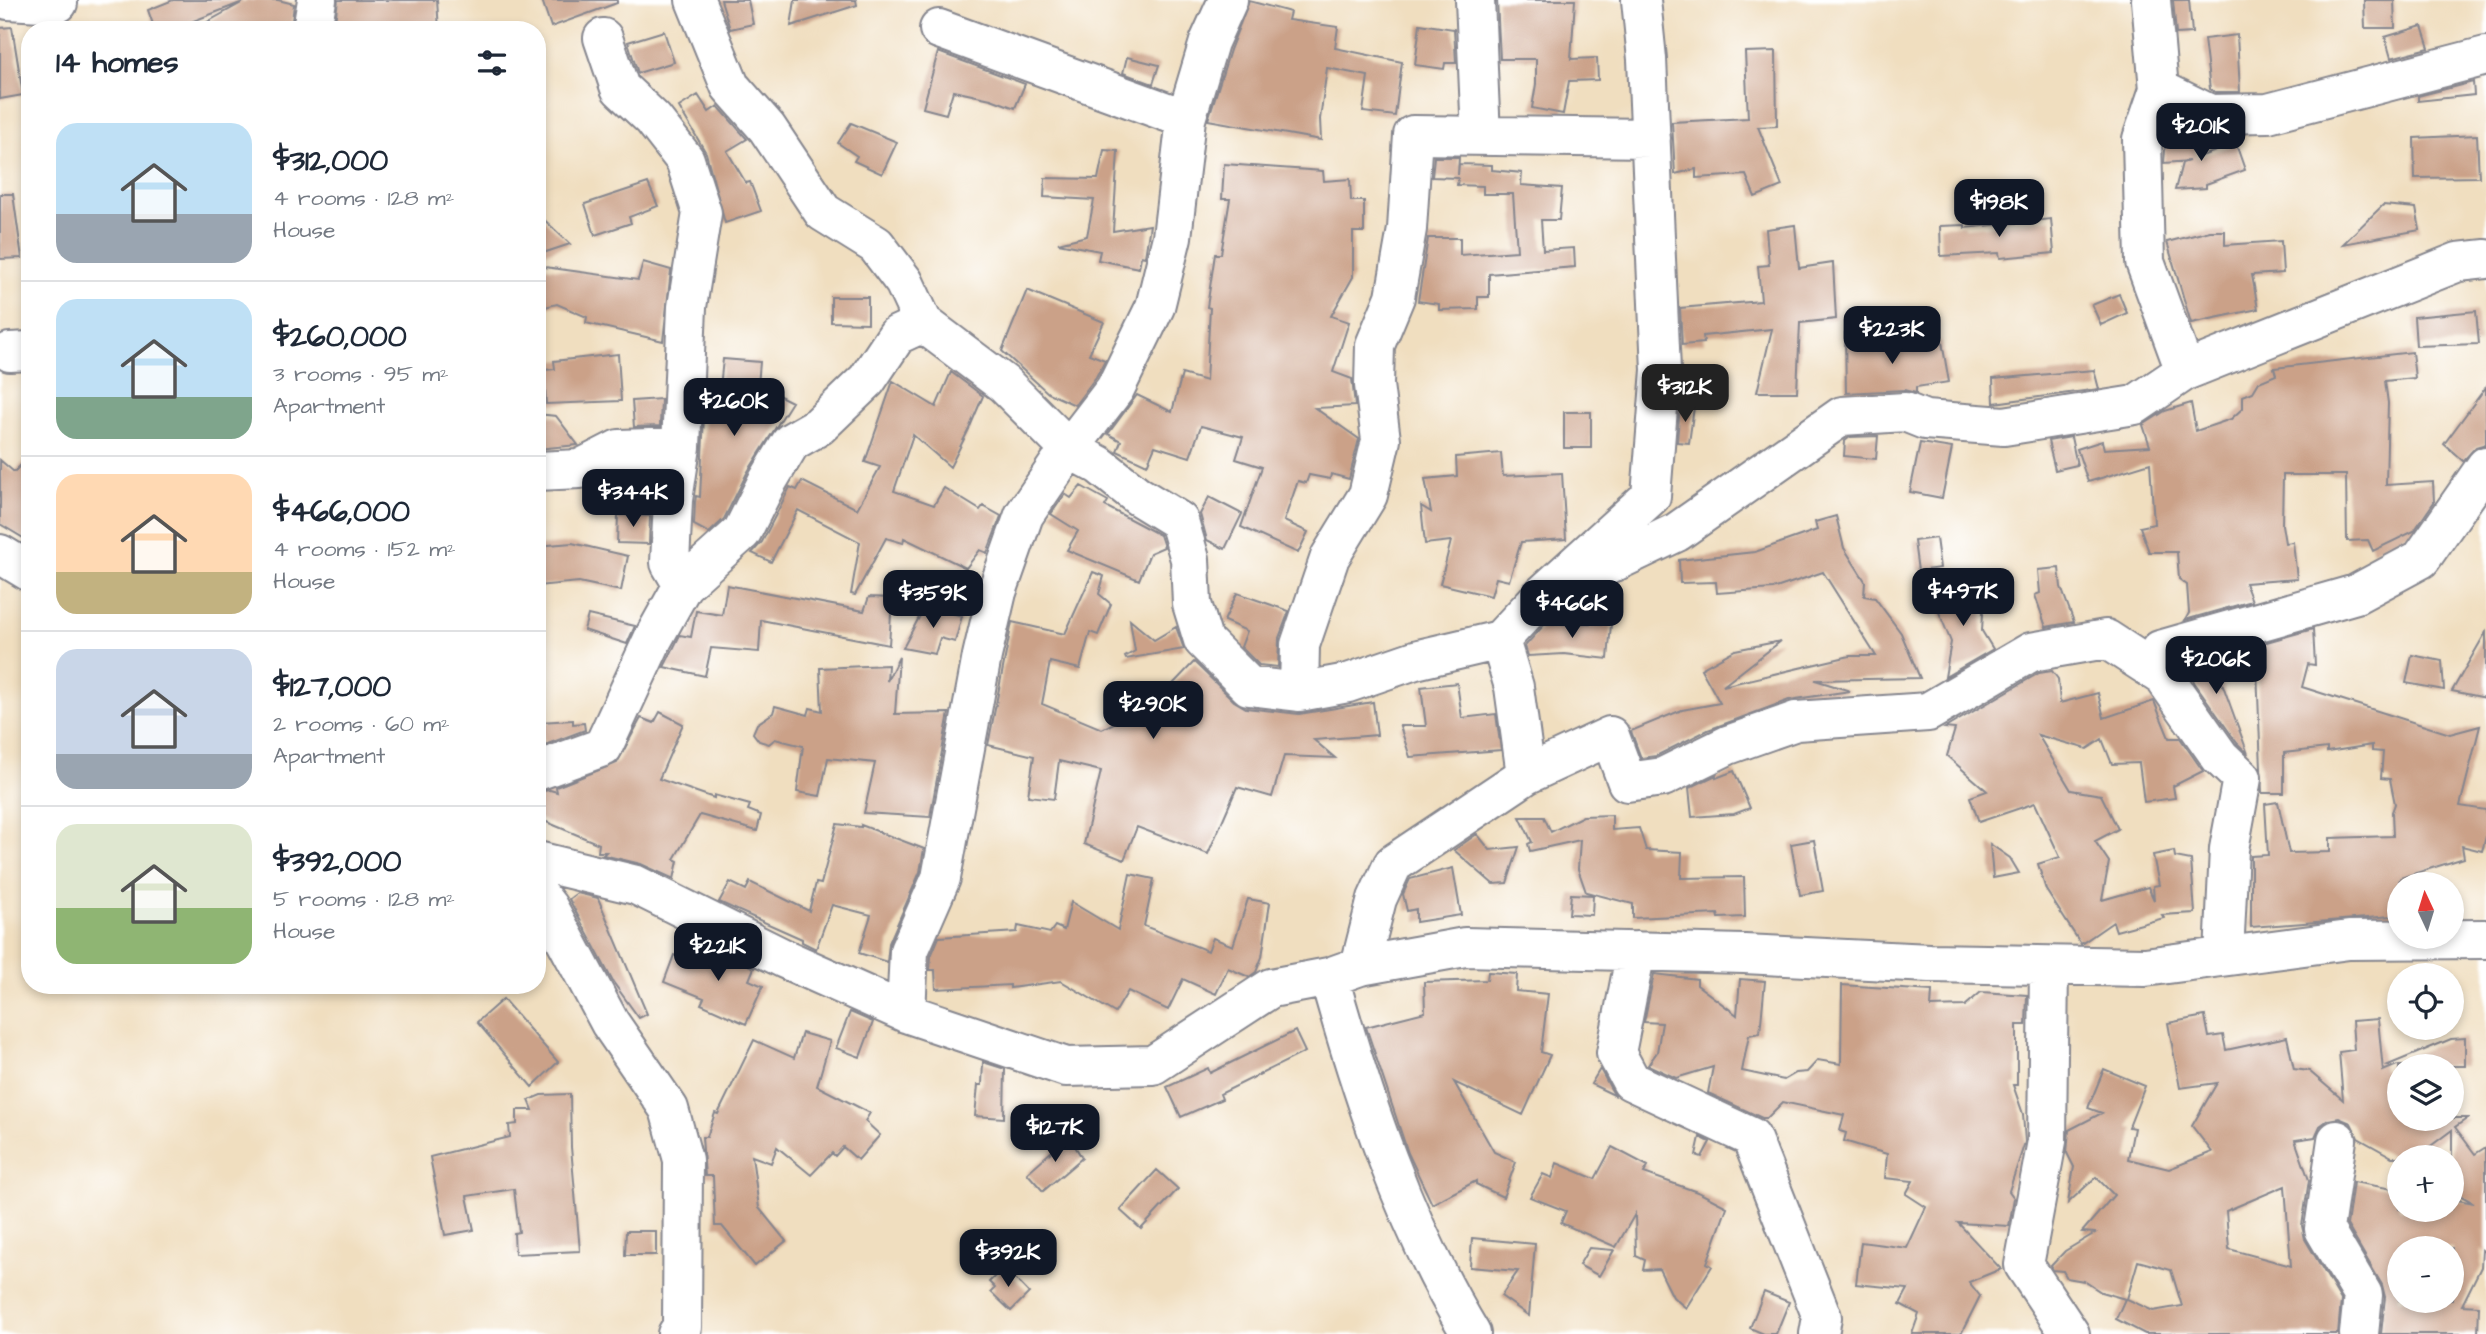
<!DOCTYPE html>
<meta charset="utf-8">
<style>
body{margin:0;font-family:"Architects Daughter",sans-serif;background:#f6f6f7;color:#1f2937;height:100vh;display:flex;flex-direction:column;font-size:26px;white-space:nowrap}
*{box-sizing:border-box;margin:0}
p{font-size:23px;color:#747a83}
.icon{flex:none;width:38px;height:38px;fill:none;stroke:currentColor;stroke-width:2;stroke-linecap:round;stroke-linejoin:round}
.map{position:relative;flex:1;overflow:hidden}
.details{position:absolute;left:21px;top:21px;width:525px;height:973px;display:flex;flex-direction:column;background:#fff;border-radius:28px;box-shadow:0 4px 10px #0003}
.details>*{flex:none}
.needle{width:46px;rotate:356deg}
.tools{position:absolute;left:2387px;top:872px;display:grid;gap:14px}
.tools a{display:grid;place-items:center;width:77px;height:77px;border-radius:50%;background:#fff;box-shadow:0 4px 10px #0003;font-size:35px}
.price{position:absolute;translate:-50% -60px;padding:0 16px;border-radius:14px;background:#111827;color:#fff;font-size:23px;line-height:46px;filter:drop-shadow(0 2px 4px #0008)}
.price::after{content:'';position:absolute;left:50%;top:42px;width:21px;height:16px;margin-left:-10px;background:inherit;clip-path:polygon(0 0,100% 0,50% 100%)}
.price.on{background:#222;color:#fff}
ul{padding:0;list-style:none}
li{display:flex;align-items:center;gap:21px;height:175px;padding:0 35px}
li+li{border-top:2px solid #e0e1e3}
li span{display:grid;place-items:center;flex:none;width:196px;height:140px;border-radius:21px;color:#555}
li>.icon{margin-inline-start:auto}
span .icon{width:84px;height:84px;fill:#fffc;stroke-width:1}
li b{font-size:30px}
h2{display:flex;justify-content:space-between;align-items:center;height:84px;padding:0 35px;font-size:30px}
.map>svg:first-child{display:block}
</style>
<div class="map">
<svg width="2486" height="1334" viewBox="0 0 2486 1334">
<rect width="100%" height="100%" fill="#fff"/>
<filter id="ink" filterUnits="userSpaceOnUse"><feTurbulence type="fractalNoise" baseFrequency=".0143" numOctaves="2"/><feDisplacementMap in="SourceGraphic" scale="14" xChannelSelector="R" yChannelSelector="G"/><feConvolveMatrix kernelMatrix="1 2 1 2 8 2 1 2 1" color-interpolation-filters="sRGB"/></filter>
<filter id="wash" filterUnits="userSpaceOnUse"><feTurbulence type="fractalNoise" baseFrequency=".00686" numOctaves="4" result="noise"/><feDisplacementMap in="SourceGraphic" scale="28" xChannelSelector="R" yChannelSelector="G"/><feGaussianBlur stdDeviation="1.57" result="paint"/><feColorMatrix in="noise" values="0 0 0 0 0 0 0 0 0 0 0 0 0 0 0 0 0 1.4 0 .05"/><feComposite in="paint" operator="in"/></filter>
<g filter="url(#wash)">
<rect width="100%" height="100%" fill="#f0debf"/>
<g id="blocks">
<path fill="#cba188" fill-rule="evenodd" d="M173 0H242L243 2 170 30H155L148 10Z
M247 0H278L294 4 291 30H193Z
M338 0H437L439 30H334Z
M542 0H617V3L551 27Z
M721 0H748L753 24 730 29Z
M795 0H856L857 5 791 26Z
M1497 0H1575L1571 59 1597 58 1598 80 1569 81 1563 114 1532 108 1536 84V59H1500Z
M2173 0H2189L2192 33 2176 34Z
M2364 0H2394L2395 28H2365Z
M1249 1 1290 12 1288 20 1338 27 1335 48 1402 62 1395 116 1363 112 1368 76 1327 68 1320 119 1321 140 1208 120 1230 50Z
M1420 24 1454 29 1456 63H1445L1444 69 1415 65Z
M2422 26 2429 48 2391 58 2385 37Z
M12 27 23 95 0 99V28Z
M664 31 674 62 638 73 628 42Z
M2237 35 2240 92H2215L2210 89 2204 39Z
M1776 51 1777 126 1758 127 1782 186 1755 197 1746 175 1696 178V169L1675 174 1672 122 1748 118 1745 52Z
M938 52 1025 84 1015 108 991 99 953 91 946 114 923 108Z
M1127 57 1159 65 1153 84 1123 73Z
M2473 82 2474 95 2418 101V96Z
M698 95 709 112 718 106 747 139 727 151 746 183 750 182 761 211 725 223 706 153 679 107Z
M851 123 897 142 882 174 854 161 857 156 838 143Z
M2194 134 2196 158 2236 144 2245 170 2206 184V188L2175 190 2182 163 2189 161 2164 163 2166 137Z
M2477 135 2479 177 2415 178 2414 138Z
M1104 150 1118 151 1113 231 1150 225 1145 257 1141 256 1139 268 1098 260 1100 251 1058 243 1087 236 1094 200 1044 197 1045 178 1098 179Z
M1434 157H1459L1458 175 1459 164 1492 165V170L1522 173 1521 185 1562 188 1559 220H1541L1543 250 1574 248 1575 267 1489 274V297H1478V309L1439 310V304L1418 301 1428 238H1460V255L1517 251 1513 194H1483V186L1457 185 1458 178 1432 177Z
M1224 164 1323 171 1324 181 1350 179 1351 201H1364V232H1353V277L1331 316 1349 322 1333 372 1352 379 1355 406 1315 408 1359 439 1349 479 1331 474 1330 479 1309 475 1306 483 1298 481 1284 521 1308 532 1298 553 1241 527 1262 467 1236 459 1243 437 1201 426 1190 457 1155 446 1147 465 1117 451 1121 441 1108 434 1137 395 1172 412 1182 374 1206 381 1210 308 1207 307 1215 254H1221L1230 199H1222Z
M648 183 658 206 629 217 631 223 595 235 585 204Z
M0 194H13L22 258 0 259Z
M2383 205 2416 208 2420 230 2343 244Z
M537 213 570 244 537 255Z
M2051 219 2054 253 2000 258 1999 253 1941 256 1940 226 1965 225V228Z
M1795 225 1799 268 1833 263 1836 319 1800 323 1797 392H1757L1772 329 1703 336 1704 343 1682 345 1680 308 1761 301 1758 266 1769 265 1766 229Z
M2210 231H2225V245L2281 241 2283 273 2252 275 2258 309 2191 323 2167 242Z
M643 262 671 270 663 341 586 323 587 317 557 304 537 309V266L638 280Z
M1027 290 1104 322 1089 354 1105 360 1096 377 1075 405 1048 393 1002 351Z
M2119 294 2127 313 2101 325 2092 305Z
M831 297H868V323L831 322Z
M2476 311 2479 344 2416 346 2414 317Z
M1845 333H1868L1867 345 1903 344V348L1942 342 1949 382 1916 387V393L1904 390 1846 393Z
M2412 352 2415 378 2385 381 2388 403 2386 485 2433 482 2434 502 2414 531 2373 551 2368 540 2347 541 2346 475H2283L2282 525 2285 543 2293 542 2297 579 2245 583 2252 601 2185 620 2189 613 2187 585 2179 579 2177 552H2149L2140 527 2154 524 2150 463 2088 482 2077 449 2102 441 2104 449 2150 446 2143 425 2165 411 2191 403 2196 431 2231 419 2243 408V396L2253 392 2259 382 2276 375 2274 368Z
M618 354 621 401 546 404 544 370 555 369 554 361Z
M723 359 760 362 758 385 792 402 747 473 724 519 709 533 694 525 695 502 696 496 700 497 704 417 709 403 718 407Z
M2094 370 2099 389 1994 403 1993 379Z
M951 372 983 396 969 429 950 467 913 435 894 491 934 505 944 488 980 510 983 506 1001 516 987 553 980 550 966 568 904 538 903 543 886 538 855 595 851 594 860 542 798 510 771 562 752 553 762 542 790 487 797 490 802 481 857 509 880 467 865 462 893 381 936 407Z
M2486 387V444L2476 447 2463 461 2444 444Z
M661 399 660 426 634 427 632 401Z
M1680 405 1694 407 1689 443 1677 442Z
M1564 412H1591V448H1564Z
M537 414 556 416 578 445 537 449Z
M1878 436 1876 459 1844 456 1845 441 1850 437Z
M2071 437 2077 465 2055 470 2048 441Z
M1920 443 1952 448 1942 498 1910 492Z
M1501 453 1503 476 1562 473 1566 539 1521 542 1509 581 1496 578 1491 596 1440 584 1451 541 1425 544 1421 506 1431 512 1425 479 1457 476 1456 457Z
M30 456V542L0 524V460L14 472Z
M1081 486 1108 501 1105 506 1160 535 1164 547 1150 553 1139 580 1067 550 1078 531 1051 514 1065 494 1071 498Z
M1209 497 1242 514 1225 549 1207 540 1200 514Z
M618 515 650 516 649 544 617 543Z
M1836 516 1844 548 1865 581 1864 596 1875 598 1901 633 1920 678 1815 680 1850 691 1789 700 1708 730 1656 756 1641 758 1631 731 1682 710 1720 703 1701 669 1735 650 1781 641 1723 686 1850 656H1876L1823 572 1773 589 1717 593 1716 582 1680 583 1679 560 1755 552 1817 530 1815 522Z
M1936 538 1940 568 1918 571 1914 541Z
M572 543 628 556 621 591 579 582 537 586V546Z
M2059 568 2061 587 2074 622 2046 627 2035 595 2040 593 2038 570Z
M1093 572 1104 576 1099 594 1111 604 1098 635 1090 632 1080 669 1050 662 1042 704 1102 729 1155 703 1194 662 1234 701 1246 708 1299 714 1373 702 1377 735 1314 740 1335 758 1284 756 1272 797 1237 787 1208 854 1137 827 1124 860 1084 844 1101 771 1059 761 1054 799 1028 796 1034 756 988 745 1012 622 1065 634Z
M727 585 864 611 869 597 892 598 889 645 761 620 759 652 711 648 705 676 664 667 680 635 691 637 696 611 722 615Z
M1931 592 1984 595 1982 631 1993 649 1945 677 1951 642Z
M1237 593 1289 611 1279 638 1278 667 1259 665 1241 647 1247 631 1224 621Z
M925 606 962 616 955 642 940 638 935 654 903 648Z
M588 615 635 626 627 644 584 630Z
M1130 620 1154 640 1176 627 1184 649 1126 659 1125 657 1135 651Z
M1585 623 1611 624 1608 659 1564 654 1528 656 1525 646 1544 625Z
M2313 629 2315 665 2308 664 2302 687 2450 734 2480 726 2460 806 2486 810V837L2482 851 2462 846 2464 858 2400 878 2392 916 2251 927V856L2268 855 2265 804 2278 802 2289 853 2330 852V838L2393 836 2392 812 2395 804 2390 779 2381 778 2383 752 2372 751V745L2327 752V748L2284 753V793H2262L2256 645Z
M2486 632V698L2452 691Z
M2412 655 2442 661 2444 690 2406 683Z
M899 657 895 714 949 713 930 817 864 813 875 763 828 758 820 796 797 792 803 746 775 739 769 744 759 741 753 733 757 724 773 713 775 706 808 715 810 708 822 711 820 668 888 665 887 681Z
M2213 658 2248 754 2237 743 2194 682 2188 665Z
M2052 671 2058 679 2060 703 2098 693 2104 718 2154 701 2169 738H2180L2203 771 2173 786 2175 798 2144 802 2139 763 2112 764 2102 739 2087 749 2038 735 2071 790 2101 795 2118 829 2095 841 2109 862 2102 900 2148 887 2154 900 2153 886 2159 885 2153 855 2174 851 2175 857 2191 860 2195 913 2162 915 2164 918 2116 931 2113 922 2081 944 2046 890 2038 864 2060 857 2035 803 1979 822 1970 797 1987 791 1947 756 1955 729 1945 728 2039 673Z
M1457 683 1462 718 1496 714 1501 750 1410 757 1400 726H1426L1421 687Z
M660 712 683 724 659 779 714 798V795L750 805 748 810 761 815 757 831 700 815 674 859 678 861 674 879 641 864 603 855 606 852H598L599 844 537 818V792L550 790 557 792 556 787 617 763 641 718 654 723Z
M573 720V724L584 723 585 730 545 745 540 722Z
M1734 771 1750 808 1734 814 1692 817 1689 788 1716 775V778Z
M1612 815V830L1639 828 1646 850 1682 852 1681 878 1744 877 1745 917 1719 918 1718 914 1633 918V904L1586 892 1578 869 1580 840 1530 851 1528 844 1532 842 1520 817H1544L1551 832 1583 816Z
M837 824 861 827V825L924 849 920 872 889 943 887 962 859 953 871 915 832 905 816 949 802 942V939L719 902 730 882 746 890 750 882 809 911 816 883 821 884Z
M1477 834 1490 850 1519 847 1507 883 1493 884 1454 850Z
M1814 840 1823 891 1800 895 1791 844Z
M1990 844 2010 858 2019 873 1993 878Z
M1453 868 1461 915 1416 922V909L1407 911 1403 894 1410 879Z
M1130 874 1154 879 1144 926 1208 951 1213 938 1233 946 1248 899 1270 903 1262 957 1256 972 1249 977 1228 968 1216 994 1183 979 1168 1010 1128 991 1115 1013 1061 981 1010 988V985L936 989 935 970H930L931 956 939 937 1017 932 1018 926 1050 933 1055 926 1064 930 1071 902 1118 930Z
M577 893 598 898 647 1014 639 1018 613 982 569 899Z
M1571 894 1593 895 1592 915 1569 914Z
M709 945 754 968 749 980 763 986 746 1024 701 1004 704 998 664 982 674 955 699 965Z
M1488 972 1517 974 1516 991 1548 994 1541 1052 1550 1055 1523 1115 1454 1082 1494 1152 1516 1162 1503 1197 1476 1184V1181L1432 1204 1408 1153 1366 1027 1425 1012 1424 982 1487 980Z
M1654 974 1697 979V985L1737 1015 1740 979 1765 981 1760 1033 1749 1035 1742 1071 1784 1080 1796 1073 1807 1072 1818 1060 1841 1064 1842 985 1932 991 1931 1007 1965 1006 1981 992 2027 995 2026 1025H2017V1085H2013L2023 1114 2025 1142 2009 1191 2014 1198 2009 1226 1958 1223 2001 1269 1969 1282 1980 1296 1961 1334H1912L1919 1314 1900 1304 1908 1289 1856 1284 1861 1242 1907 1248 1926 1207 1906 1194 1913 1181 1885 1178 1887 1154 1844 1141 1846 1133 1840 1131 1844 1115 1783 1102 1767 1118H1762L1708 1093 1713 1067 1676 1078 1648 1065 1657 1052 1662 1023 1644 1022Z
M503 999 558 1062 532 1087 477 1022Z
M850 1012 873 1022 860 1057 836 1048Z
M2205 1016 2209 1037 2223 1035 2226 1050 2287 1037 2294 1069 2309 1071 2343 1100 2339 1052 2354 1050 2352 1021 2378 1019 2383 1071 2395 1066 2388 1065 2451 1039 2465 1038V1066H2399V1118H2468L2455 1127 2475 1154 2486 1147V1253L2482 1250 2481 1267 2462 1305 2479 1306 2478 1334H2381L2385 1297 2382 1285 2347 1225 2353 1182 2399 1190V1209H2452V1199L2474 1203 2452 1191V1130L2416 1157H2392L2358 1138 2351 1123 2339 1118 2328 1120 2320 1126 2315 1137 2295 1140 2309 1180 2302 1226 2305 1239 2341 1300 2338 1334H2145L2116 1319 2125 1299 2101 1292 2084 1281 2067 1278 2063 1271 2053 1270 2051 1266 2065 1251 2095 1233 2082 1232 2114 1195 2096 1177 2068 1203 2074 1167 2067 1153 2069 1130 2102 1113 2088 1108 2104 1069 2145 1086 2129 1127 2134 1128 2128 1159 2169 1169 2212 1152 2192 1126 2217 1083 2180 1088 2168 1023ZM2285 1186 2291 1266 2229 1249 2226 1211ZM2399 1248H2452V1300H2399ZM2138 1261 2171 1270 2182 1306 2153 1311 2127 1299Z
M1295 1031 1305 1052 1220 1094 1222 1099 1181 1117 1167 1087 1208 1068 1210 1073Z
M802 1033 830 1041 817 1086 870 1113 865 1121 880 1135 858 1160 843 1147 835 1156 832 1153 811 1175 777 1147 771 1163 752 1156 759 1208 786 1241 755 1266 722 1226H715L713 1176H705L702 1137H707L715 1113 718 1114 754 1040 794 1058Z
M983 1062 1005 1069 1004 1118 975 1116 978 1085H982Z
M1600 1069 1612 1091 1616 1096 1591 1084Z
M570 1094 571 1147 580 1251 515 1254 514 1233 519 1232 514 1189 467 1196 474 1230 445 1235 430 1157 510 1137 509 1125 517 1124V1110H533L529 1100 541 1095Z
M1069 1136 1082 1158 1043 1191 1027 1173Z
M1700 1137 1710 1142 1702 1157 1696 1155Z
M1612 1147 1648 1166 1644 1173 1700 1193 1727 1207 1707 1263 1712 1266 1686 1308 1673 1297 1659 1269 1643 1270 1645 1260 1636 1256 1635 1214 1616 1247 1561 1223 1566 1211 1530 1197 1543 1174 1552 1178 1557 1163 1595 1179Z
M1157 1170 1178 1189 1141 1229 1120 1210Z
M626 1231H656V1255H625Z
M1472 1238 1535 1244 1529 1316 1501 1296 1518 1271 1470 1267Z
M1589 1248 1614 1250 1599 1276 1579 1265Z
M1004 1267 1029 1293 1011 1311 991 1292 995 1288 989 1282Z
M1764 1292 1789 1302 1776 1334H1764L1750 1328Z"/>
</g>
</g>
<g filter="url(#ink)">
<use href="#blocks" fill-opacity="0" stroke="#86868e" stroke-width="2"/>
<g fill="none" stroke-linecap="round" stroke-linejoin="round">
<defs>
<path id="minor" d="M8 0 58 3
M695 0 730 86 767 128 823 212 876 245 904 282 923 323 1004 384 1069 449 1099 465 1138 496 1179 521 1190 559 1192 604 1203 640 1249 686 1299 692 1348 683 1415 660 1500 640 1514 687 1526 775
M1475 0 1481 136
M2151 0 2159 89 2142 139 2145 262 2185 371
M939 29 1186 119
M312 30 317 0
M2159 89 2210 114 2268 113 2486 56
M10 352 30 351
M537 471 580 469 619 449 681 447
M0 554 30 572
M683 585 742 532 766 484 791 442 819 426 867 380 897 335 923 323
M1539 598 1677 532 1842 416 1905 412 1925 420 2004 426 2135 405 2185 371 2458 262 2486 259
M1500 640 1543 594 1651 496 1661 370 1647 59 1641 0
M2163 676 2160 650 2356 594 2421 559 2486 466
M1299 692 1300 645 1330 557 1368 495 1381 440 1374 385 1375 345 1395 297 1407 229 1413 135 1651 138
M537 771 603 747 653 639 683 585 670 563 673 500 681 447 687 307 702 213 685 160 653 119 620 88 603 38
M537 861 636 885 785 959 906 1013 1066 1067 1153 1065 1271 988 1329 977 1360 966 1465 947 1744 954 1930 963 2145 967 2349 940 2486 939
M537 893 548 907 610 1023 669 1109 683 1160 682 1327 677 1334
M1636 951 1616 1053 1631 1081 1751 1137 1822 1317 1819 1334
M1360 966 1377 899 1393 864 1526 775 1610 736 1627 782 1663 777 1728 745 1796 721 1928 712 2031 652 2106 639 2163 676 2220 757 2242 778 2229 849 2224 956
M2049 966 2047 1141 2024 1265 2070 1334
M1329 977C1363 1099 1405 1225 1471 1334
M906 1013 909 951 941 878 982 656 997 592 1024 515 1069 449 1115 389 1155 307 1172 237 1186 119 1209 42 1228 0
M2337 1140 2324 1229 2363 1295 2359 1334"/>
</defs>
<use href="#minor" stroke="#86868e" stroke-width="42"/>
<use href="#minor" stroke="#fff" stroke-width="38"/>
</g>
</g>
</svg>
<div class="tools">
<a><svg class="needle" viewBox="-14 -14 28 28"><path d="M0-13l5 13h-10z" fill="#e53935"/><path d="M0 13l5-13h-10z" fill="#747a83"/></svg></a>
<a><svg class="icon" aria-label="locate" viewBox="0 0 24 24"><circle cx="12" cy="12" r="6"/><path d="M12 2v4M12 18v4M2 12h4M18 12h4"/></svg></a>
<a><svg class="icon" aria-label="layers" viewBox="0 0 24 24"><path d="M12 4l9 5-9 5-9-5zM3 14l9 5 9-5"/></svg></a>
<a>+</a>
<a>−</a>
</div>
<b class="price" style="left:2201px;top:163px">$201K</b>
<b class="price" style="left:1999px;top:239px">$198K</b>
<b class="price" style="left:1892px;top:366px">$223K</b>
<b class="price on" style="left:1685px;top:424px">$312K</b>
<b class="price" style="left:734px;top:438px">$260K</b>
<b class="price" style="left:633px;top:529px">$344K</b>
<b class="price" style="left:1963px;top:628px">$497K</b>
<b class="price" style="left:933px;top:630px">$359K</b>
<b class="price" style="left:1572px;top:640px">$466K</b>
<b class="price" style="left:2216px;top:696px">$206K</b>
<b class="price" style="left:1153px;top:741px">$290K</b>
<b class="price" style="left:718px;top:983px">$221K</b>
<b class="price" style="left:1055px;top:1164px">$127K</b>
<b class="price" style="left:1008px;top:1289px">$392K</b>
<section class="details">
<h2>14 homes<svg class="icon" aria-label="filters" viewBox="0 0 24 24"><path d="M4 7h16M4 17h16"/><circle cx="9" cy="7" r="2"/><circle cx="15" cy="17" r="2"/></svg></h2>
<ul>
<li><span style="background:linear-gradient(#bfe0f5 65%,#9aa5b1 0)"><svg class="icon" aria-label="home" viewBox="0 0 24 24"><path d="M3 11l9-7 9 7M6 9v11h12V9"/></svg></span><div><b>$312,000</b><p>4 rooms · 128 m²</p><p>House</p></div></li>
<li><span style="background:linear-gradient(#bfe0f5 70%,#7fa58c 0)"><svg class="icon" aria-label="home" viewBox="0 0 24 24"><path d="M3 11l9-7 9 7M6 9v11h12V9"/></svg></span><div><b>$260,000</b><p>3 rooms · 95 m²</p><p>Apartment</p></div></li>
<li><span style="background:linear-gradient(#ffd9b3 70%,#c2b280 0)"><svg class="icon" aria-label="home" viewBox="0 0 24 24"><path d="M3 11l9-7 9 7M6 9v11h12V9"/></svg></span><div><b>$466,000</b><p>4 rooms · 152 m²</p><p>House</p></div></li>
<li><span style="background:linear-gradient(#c9d6e8 75%,#9aa5b1 0)"><svg class="icon" aria-label="home" viewBox="0 0 24 24"><path d="M3 11l9-7 9 7M6 9v11h12V9"/></svg></span><div><b>$127,000</b><p>2 rooms · 60 m²</p><p>Apartment</p></div></li>
<li><span style="background:linear-gradient(#dfe7d0 60%,#8fb573 0)"><svg class="icon" aria-label="home" viewBox="0 0 24 24"><path d="M3 11l9-7 9 7M6 9v11h12V9"/></svg></span><div><b>$392,000</b><p>5 rooms · 128 m²</p><p>House</p></div></li>
</ul>
</section>
</div>
